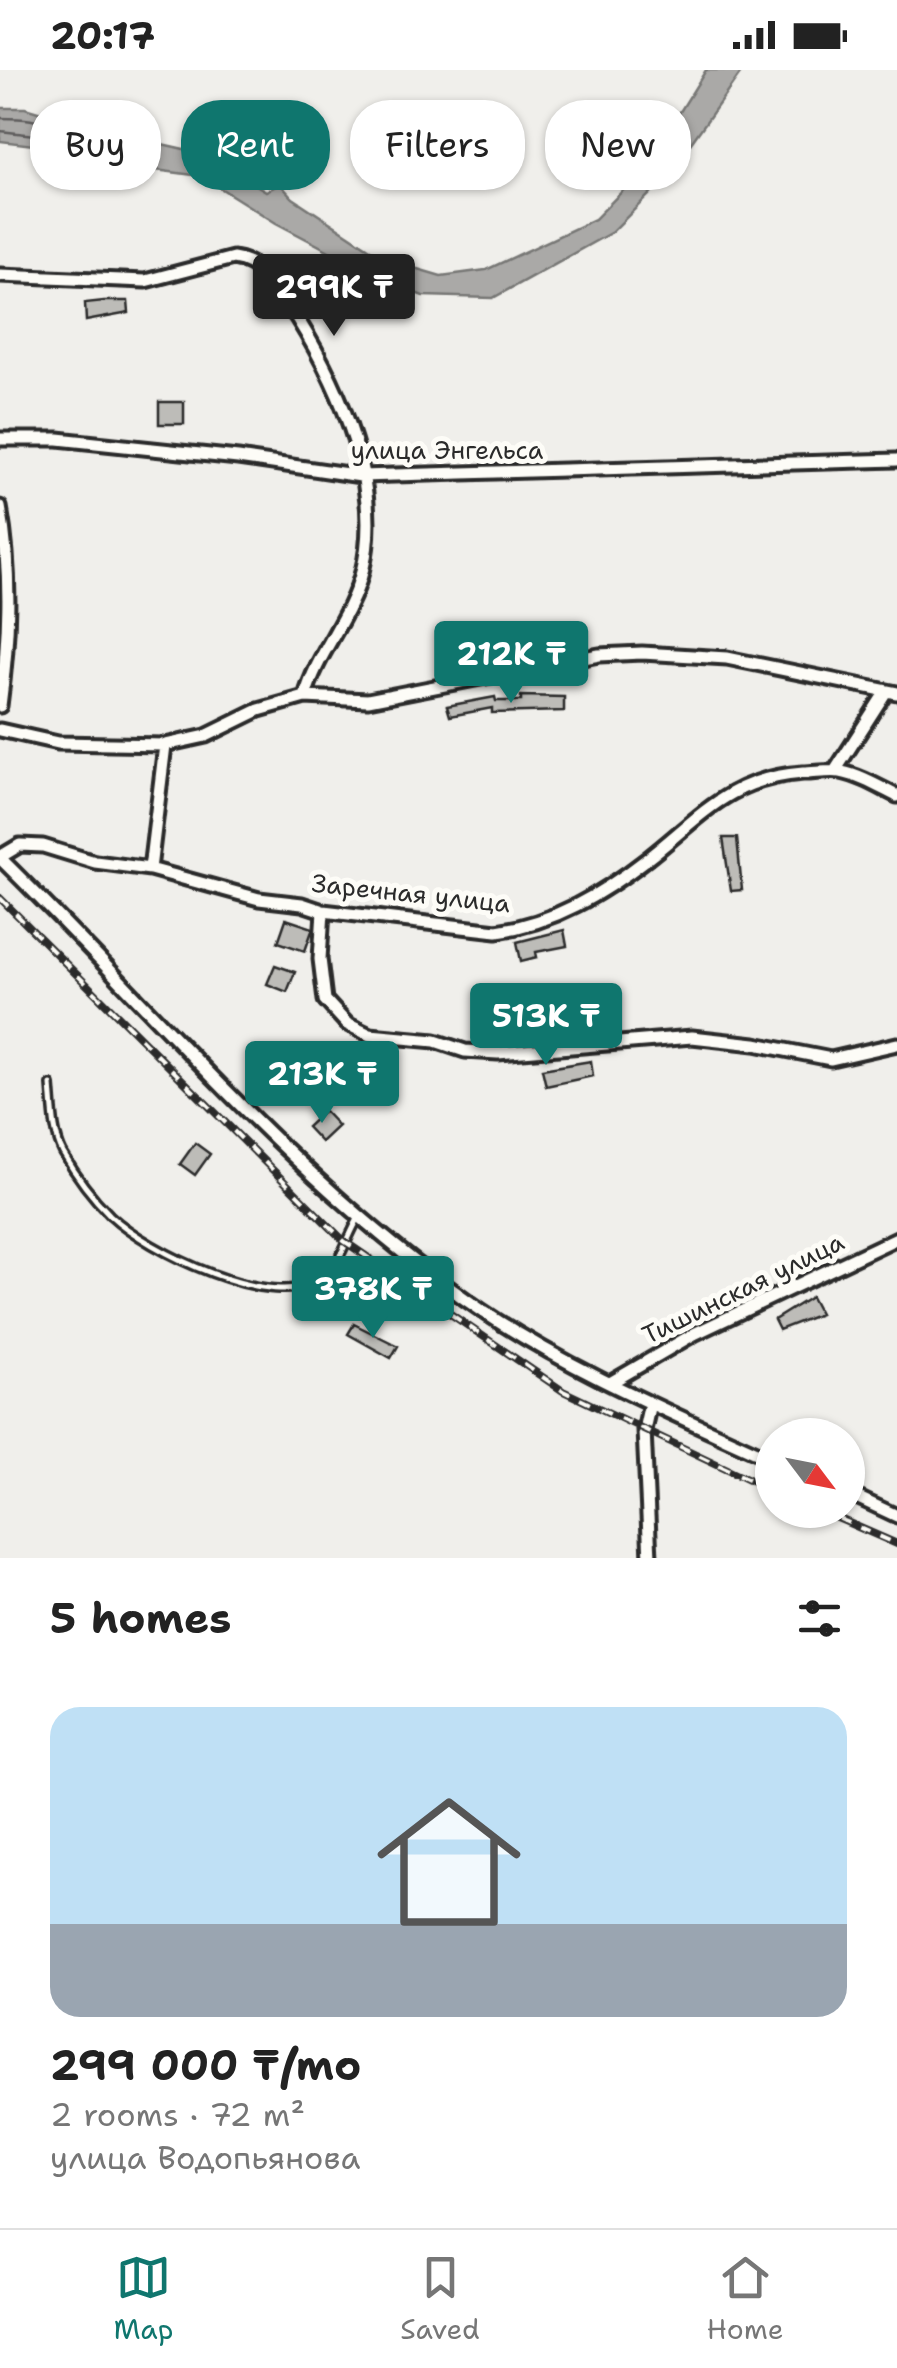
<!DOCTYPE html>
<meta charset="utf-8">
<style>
body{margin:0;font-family:"Shantell Sans",sans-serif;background:#f6f6f6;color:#222;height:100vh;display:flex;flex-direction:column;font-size:38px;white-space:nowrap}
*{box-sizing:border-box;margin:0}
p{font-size:32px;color:#767676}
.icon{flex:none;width:55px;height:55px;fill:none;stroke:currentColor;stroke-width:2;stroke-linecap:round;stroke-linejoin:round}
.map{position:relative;height:1488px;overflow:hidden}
.drawer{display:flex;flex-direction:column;background:#fff;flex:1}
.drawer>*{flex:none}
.guide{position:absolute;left:30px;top:30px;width:838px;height:90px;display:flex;gap:20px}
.needle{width:65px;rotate:122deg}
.tools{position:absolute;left:755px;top:1348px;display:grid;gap:20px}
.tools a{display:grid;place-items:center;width:110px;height:110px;border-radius:50%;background:#fff;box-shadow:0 2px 8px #0004;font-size:50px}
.price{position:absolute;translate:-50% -85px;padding:0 22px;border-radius:10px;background:#0f766e;color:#fff;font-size:32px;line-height:65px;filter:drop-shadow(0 2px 5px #0008)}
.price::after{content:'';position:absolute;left:50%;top:60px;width:30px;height:22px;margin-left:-15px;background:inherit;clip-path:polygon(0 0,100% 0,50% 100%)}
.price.selected{background:#222;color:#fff}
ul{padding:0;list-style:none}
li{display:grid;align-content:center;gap:20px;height:530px;padding:0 50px}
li+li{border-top:2px solid #e0e0e0}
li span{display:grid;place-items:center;height:310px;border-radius:30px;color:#555}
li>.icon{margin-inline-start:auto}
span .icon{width:180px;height:180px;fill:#fffc;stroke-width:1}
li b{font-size:42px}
h2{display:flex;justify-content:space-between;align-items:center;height:120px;padding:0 50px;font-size:42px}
.tag{padding:0 35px;border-radius:40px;background:#fff;box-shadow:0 2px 8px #0004;font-size:35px;line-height:90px}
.tag.selected{background:#0f766e;color:#fff}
.status{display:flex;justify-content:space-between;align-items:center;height:70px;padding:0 50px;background:#fff;direction:ltr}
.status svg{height:28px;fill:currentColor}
.menu{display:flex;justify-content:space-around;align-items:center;height:140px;border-top:2px solid #e0e0e0;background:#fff;font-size:28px;color:#767676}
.menu a{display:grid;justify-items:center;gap:5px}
.menu .selected{color:#0f766e}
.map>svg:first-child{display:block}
</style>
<div class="status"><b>20:17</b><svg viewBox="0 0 49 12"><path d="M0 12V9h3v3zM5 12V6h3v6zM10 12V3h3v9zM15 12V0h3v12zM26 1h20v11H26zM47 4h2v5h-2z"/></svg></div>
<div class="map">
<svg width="897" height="1488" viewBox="0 0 897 1488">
<rect width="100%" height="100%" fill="#f0efeb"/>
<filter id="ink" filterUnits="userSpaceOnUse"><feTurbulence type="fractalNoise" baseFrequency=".01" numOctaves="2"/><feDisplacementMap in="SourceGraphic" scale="20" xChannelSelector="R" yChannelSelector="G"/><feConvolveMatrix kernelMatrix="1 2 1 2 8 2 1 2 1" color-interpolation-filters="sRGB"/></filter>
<g filter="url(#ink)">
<path fill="#aaa9a7" stroke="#777775" stroke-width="2.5" d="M706 0H743L666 108 612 162 493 228 423 226 394 215 276 153 201 106 140 98 58 78 0 71V38H25L61 49 80 62 100 60 206 84 266 121 280 114 293 128 387 190 441 206 486 200 595 149 645 98Z"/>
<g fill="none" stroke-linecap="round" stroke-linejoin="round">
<path stroke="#5e5d5d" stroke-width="2.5" d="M0 48C20 48 43 48 57 62L52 67 0 61"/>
</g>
<path fill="#bdbcb8" stroke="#2b2b2b" stroke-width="2.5" d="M104 231H128L129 243 86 251 85 233Z
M159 332H184V354H159Z
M521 626 564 627V641L492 643V638L450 646 447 636 495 627 496 631H521Z
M723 768H737L742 820 731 821Z
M286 849 313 858 305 881 278 872Z
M564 860 567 876 536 882 537 887 521 891 517 872Z
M275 895 295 902 287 922 267 914Z
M591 991 593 1006 546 1016 542 999Z
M324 1041 338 1056 321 1072 307 1057Z
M195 1073 210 1084 195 1105 180 1094Z
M811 1227 820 1244 779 1260 774 1250Z
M354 1254 398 1276 391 1288 348 1264Z"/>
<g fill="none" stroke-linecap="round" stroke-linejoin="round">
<defs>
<path id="lane" d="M51 1015C53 1037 53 1064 63 1083 75 1104 93 1128 110 1145 147 1180 275 1245 323 1208 339 1196 348 1166 358 1149"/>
<path id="street" d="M0 205 145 211 233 188C265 192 281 223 297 248 341 319 384 417 362 502 351 547 317 583 305 627
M0 369H58L238 388 361 406 897 390
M0 437C12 504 9 569 0 636
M0 660 58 673 165 675 206 666 259 640 305 627 368 630 599 585 642 583 727 588 897 623
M835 701 885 623
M0 787 20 775 43 776 95 792 150 799 259 829 302 834 323 841 497 861C554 853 602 824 647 789 701 747 729 708 803 703 815 703 829 700 841 702 861 706 879 717 897 726
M0 788C156 941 299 1117 481 1240 571 1301 674 1344 772 1389
M150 799 165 675
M323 841 320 889 325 930 347 954 370 965 435 971 465 981 498 983 692 967 755 974 831 989 897 974
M610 1313 694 1264 897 1168
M848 1423 897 1446
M650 1488 644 1360 650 1333"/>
</defs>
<use href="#lane" stroke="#2b2b2b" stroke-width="12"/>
<use href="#street" stroke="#2b2b2b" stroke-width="19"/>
<use href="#lane" stroke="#fdfcf7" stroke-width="5"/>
<use href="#street" stroke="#fdfcf7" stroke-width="11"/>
<defs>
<path id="rail" d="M0 828 344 1171 563 1321 772 1420
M819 1440 897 1474"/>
</defs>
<use href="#rail" stroke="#2b2b2b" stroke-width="8"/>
<use href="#rail" stroke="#fdfcf7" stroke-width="4" stroke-dasharray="11" stroke-linecap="butt"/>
</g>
</g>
<g text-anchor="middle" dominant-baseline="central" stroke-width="10" stroke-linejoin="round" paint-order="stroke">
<g font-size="25" fill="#2b2b2b" stroke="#fdfcf7">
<text x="447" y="380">улица Энгельса</text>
<text transform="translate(411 823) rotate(6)">Заречная улица</text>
<text transform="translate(743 1218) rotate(-26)">Тишинская улица</text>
</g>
</g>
</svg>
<div class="tools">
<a><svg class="needle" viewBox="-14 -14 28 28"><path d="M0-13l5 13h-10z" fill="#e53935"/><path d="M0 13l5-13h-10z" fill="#767676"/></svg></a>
</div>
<b class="price selected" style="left:334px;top:269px">299K ₸</b>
<b class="price" style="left:511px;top:636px">212K ₸</b>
<b class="price" style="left:546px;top:998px">513K ₸</b>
<b class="price" style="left:322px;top:1056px">213K ₸</b>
<b class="price" style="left:373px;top:1271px">378K ₸</b>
<div class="guide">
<a class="tag">Buy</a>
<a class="tag selected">Rent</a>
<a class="tag">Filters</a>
<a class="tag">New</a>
</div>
</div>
<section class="drawer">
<h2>5 homes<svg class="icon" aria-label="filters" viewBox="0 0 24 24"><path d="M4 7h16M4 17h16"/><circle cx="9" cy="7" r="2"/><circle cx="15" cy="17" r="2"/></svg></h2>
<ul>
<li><span style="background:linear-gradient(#bfe0f5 70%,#9aa5b1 0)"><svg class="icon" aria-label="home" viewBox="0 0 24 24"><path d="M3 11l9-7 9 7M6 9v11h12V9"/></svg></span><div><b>299 000 ₸/mo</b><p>2 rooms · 72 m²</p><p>улица Водопьянова</p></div></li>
</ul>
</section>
<nav class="menu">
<a class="selected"><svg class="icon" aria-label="map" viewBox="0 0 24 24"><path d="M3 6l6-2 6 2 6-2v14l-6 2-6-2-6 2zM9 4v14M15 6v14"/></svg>Map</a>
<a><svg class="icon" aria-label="saved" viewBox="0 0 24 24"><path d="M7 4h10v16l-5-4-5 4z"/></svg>Saved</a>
<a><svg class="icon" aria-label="home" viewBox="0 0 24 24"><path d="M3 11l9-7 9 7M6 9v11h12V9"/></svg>Home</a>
</nav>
